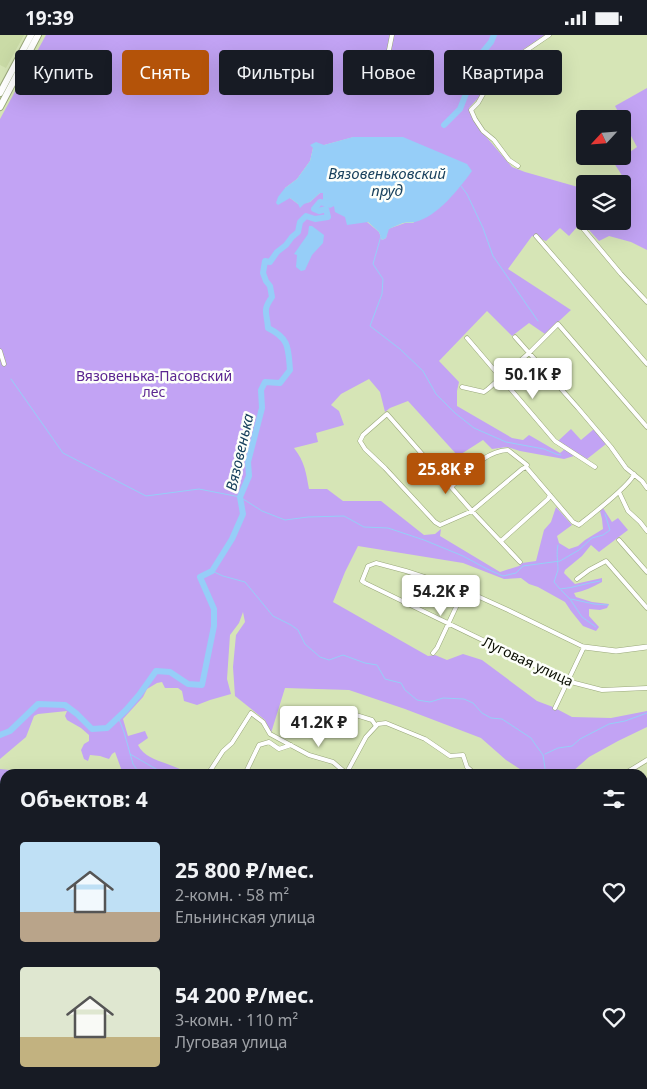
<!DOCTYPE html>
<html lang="ru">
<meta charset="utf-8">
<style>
body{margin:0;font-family:"Noto Sans",sans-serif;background:#20242c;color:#f1f3f6;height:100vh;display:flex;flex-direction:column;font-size:19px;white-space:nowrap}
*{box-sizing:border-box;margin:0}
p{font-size:16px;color:#9ea1a6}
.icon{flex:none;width:28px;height:28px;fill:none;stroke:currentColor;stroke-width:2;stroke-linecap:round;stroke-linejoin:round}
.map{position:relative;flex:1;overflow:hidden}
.details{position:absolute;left:0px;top:734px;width:648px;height:321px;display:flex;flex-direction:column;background:#171b24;border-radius:15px 15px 0 0;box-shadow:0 5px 20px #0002}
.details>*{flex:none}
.top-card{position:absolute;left:15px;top:15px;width:618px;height:45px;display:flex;gap:10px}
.needle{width:32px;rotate:244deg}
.fabs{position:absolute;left:576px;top:75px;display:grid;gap:10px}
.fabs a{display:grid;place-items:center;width:55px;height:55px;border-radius:5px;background:#171b24;box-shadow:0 5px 20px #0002;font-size:25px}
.price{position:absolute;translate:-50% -42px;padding:0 11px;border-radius:5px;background:#fff;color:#222;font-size:16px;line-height:32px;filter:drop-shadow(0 1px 2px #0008)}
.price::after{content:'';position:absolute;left:50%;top:30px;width:15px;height:11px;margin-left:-8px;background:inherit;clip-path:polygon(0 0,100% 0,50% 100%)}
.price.active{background:#b45309;color:#fff}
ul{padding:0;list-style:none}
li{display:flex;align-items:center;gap:15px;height:125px;padding:0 20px}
li span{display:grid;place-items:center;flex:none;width:140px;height:100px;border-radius:5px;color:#555}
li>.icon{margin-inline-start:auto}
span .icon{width:60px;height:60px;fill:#fffc;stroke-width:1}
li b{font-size:21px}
h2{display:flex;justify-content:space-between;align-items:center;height:60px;padding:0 20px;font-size:21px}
.chip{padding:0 18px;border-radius:5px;background:#171b24;box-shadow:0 5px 20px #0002;font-size:18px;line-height:45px}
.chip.active{background:#b45309;color:#fff}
.status{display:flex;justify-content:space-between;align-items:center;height:35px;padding:0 25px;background:#171b24;direction:ltr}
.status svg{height:14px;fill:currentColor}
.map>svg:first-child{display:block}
</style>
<div class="status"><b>19:39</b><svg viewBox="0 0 49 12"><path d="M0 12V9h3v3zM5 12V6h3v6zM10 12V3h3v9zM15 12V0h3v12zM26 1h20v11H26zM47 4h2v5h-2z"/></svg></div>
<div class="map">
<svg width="647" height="1054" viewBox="0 0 647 1054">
<rect width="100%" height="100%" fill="#d6e5b6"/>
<path fill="#cadba6" d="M0 0H24L6 33 0 30Z
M0 1023 5 1024V1050H82L85 1054H0Z
M233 1050H326L325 1054H233Z
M336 1050H638V1054H331L336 1053Z"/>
<path fill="#c2a3f4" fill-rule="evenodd" d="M46 0H545L512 22 492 38 479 62 469 73 477 91 512 132 525 137 585 154V186H622L623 157 630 153 614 128 637 112 615 71 647 53V215L631 207 609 201 599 206 581 186 578 191 569 201 560 193 546 206 532 201 508 234 571 275 545 299 529 288 512 301 487 276 439 326 459 347 457 356V371L512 403 523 405 529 400 560 418 565 414 574 421 564 424 520 416 507 412 492 414 483 405 458 421 408 366 390 373 385 377 380 357 369 344 341 359 331 370 339 376 344 390 316 398 318 407 294 413C305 427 306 438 309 454H327L343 466H381L424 500 435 499 441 494 440 501 500 537 519 531 522 528 536 526 544 495 551 487 556 472 572 490 557 501 559 508 569 514 578 511 585 505 603 494 602 484 600 476 603 473 612 487 618 483 628 495 599 517 591 510 582 521 565 535 564 538 575 549 602 543V547C593 552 584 556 574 558L576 562 592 567 609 569 607 573 600 575 589 574V581L599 592 596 596 583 591 571 576 565 567 538 552 529 549 521 543 504 544 463 528 358 511 345 537 333 567 428 621 435 620 447 625 463 619 482 625 537 666 553 672 572 682 611 683 647 676V692L618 706 589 722 572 737 573 739H535L523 736 506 725 481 703 405 674 349 655 285 653 271 698 265 685 235 661 233 632 236 600 245 587 243 577 239 588 230 600 227 644 231 659 210 665 197 670 184 666 182 656 178 653H165L162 647 157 648 147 654 143 662 123 684 128 701 145 696 148 703 138 710C145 724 162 726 175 732 180 734 185 736 189 739H123L115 717 112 719 109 724 100 721 90 720 88 726 84 724 81 715 84 709 89 706V700L81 693 67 685 65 681 67 676 38 679 34 681 26 702 0 724V84ZM354 102 414 188H405L388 194 386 203 382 205 379 197 367 187 334 171 323 158H320L310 167 298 169 290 163 285 153 297 144 310 126 313 113Z
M571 394 581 405 594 394 606 409 587 424 558 406Z
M0 734 10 735 11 739H5V792L0 794Z
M0 839H5V930L0 926Z
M642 896 647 901V961L643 956Z
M4 946H5V1024L0 1023V957Z
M176 1050H215L217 1054H177Z"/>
<path fill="#96cef8" d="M353 102H403L467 129 472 136C459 154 437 182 415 187 411 188 407 187 403 188 398 190 393 192 389 194L386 203 382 205 379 197 368 187 347 190 345 182 335 177 334 171 330 173 323 170V158H320L310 167 304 169 300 173 298 169 290 163 278 170 276 168 278 162 285 153 297 144 310 126 313 113 310 110 316 107 324 110Z
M309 191H312L324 200 323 208 312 220 305 235 301 236 296 232 297 220 294 219 308 199Z"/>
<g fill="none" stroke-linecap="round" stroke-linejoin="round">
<path stroke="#96cef8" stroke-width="1" d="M461 151 467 159 483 193 493 221 538 286
M381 201 373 229 383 244 382 259 370 291 400 314 423 336 436 359 455 378 474 393 506 407 544 414 556 419 561 420
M11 344 63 418 146 461 199 454 240 462 262 476 285 485 308 482 344 481 364 492 388 493 424 505 463 521 487 534 503 541 516 538 523 531 560 526 579 515 592 503 603 500 610 495 605 479
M558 510C556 519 558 526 558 535 557 539 555 543 554 547L560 554C574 553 586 548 600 546
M212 536 223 541 245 547 273 581 291 590 298 595 305 609 320 622 329 625 343 620 365 628 377 630 385 644 401 648 405 655 417 665 430 667 443 663 464 664 473 668 482 678 491 683 502 684 531 703 535 709 543 720 545 733 544 739
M561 555 570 564 582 582 596 592
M571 564 594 569 608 570
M118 682 124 697 133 729 140 739
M130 719 156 734 170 739
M545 719 558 713 572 711 580 704 609 689 625 686 647 678
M642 811 647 809
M642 928 647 940
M0 1007 5 1012"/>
<path stroke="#96cef8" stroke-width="6" d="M444 90 460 74 469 51V40L475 31 477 24 491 7 494 0
M0 700 10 696 38 669 65 670 77 679 92 694 107 693 126 675 139 660 156 636 170 637 188 649 202 650 214 591V574L200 542 212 536 232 504 243 479 240 462 249 441 248 427 262 373 261 355 265 347 280 348 290 335C288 313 290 304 268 293 267 277 262 276 272 262L270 251 266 246 263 238 265 226 270 227 277 217 286 210 292 202 298 197 300 187 306 181 315 184 328 182 326 174 319 176 314 174 320 167 329 169 330 168
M0 750 4 754 5 758
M0 789 5 779"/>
<defs>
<path id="minor" d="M386 30 392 0
M518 131 509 125 494 105 483 96 475 84 471 75 478 68 494 40 502 32 549 0
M580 190 621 239 647 267
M536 201 647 329
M515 302 578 373 611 412 626 433 642 446 647 453
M467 303 555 406 595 432
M0 316 4 329
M462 352 484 357 488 354 529 318 558 289 647 392
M451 452C468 437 485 416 508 415L527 430 526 432 573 487 579 490C590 481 631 450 634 439
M619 457 628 476 640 487 647 496
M619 505 647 537
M501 506 548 464 550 460
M520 527 472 476 387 379 363 400 360 406 365 414 385 433 435 487 440 490 472 476 522 434 526 432
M577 544 589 535 606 526 647 573
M433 618 437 613 464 555
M555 673 584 612 508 575 464 555 406 536 376 528 368 531 362 546 365 548 567 646 602 655 647 653
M356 680 372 685 376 691
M208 739 223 716 232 708 251 678 263 687 270 699 309 720 333 727 347 739
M245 739 259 710 269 707 279 714 291 710
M346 739 366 702 378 689 386 688 425 704 450 721 463 720 467 732 475 739
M624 739 647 725
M642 780 647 778
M642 994 647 999
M96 1050V1054
M626 1050V1054
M329 1054V1050"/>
<path id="tertiary" d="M584 612 616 616 647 612"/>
<path id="primary" d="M0 58 31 0
M0 72 38 0"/>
</defs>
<use href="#minor" stroke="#99a77a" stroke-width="5"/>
<use href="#tertiary" stroke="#99a77a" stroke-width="6"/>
<use href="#primary" stroke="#99a77a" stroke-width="8"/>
<use href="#minor" stroke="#fff" stroke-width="4"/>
<use href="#tertiary" stroke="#fff" stroke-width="5"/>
<use href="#primary" stroke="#fff" stroke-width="6"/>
</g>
<g text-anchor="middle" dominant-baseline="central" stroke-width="5" stroke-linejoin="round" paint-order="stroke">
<g font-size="14" fill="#5b2591" stroke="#fdfffa">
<text x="154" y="340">Вязовенька-Пасовский<tspan x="154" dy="16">лес</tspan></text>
</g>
<g font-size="14" fill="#090d01" stroke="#fdfffa">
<text transform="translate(528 626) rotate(25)">Луговая улица</text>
</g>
<g font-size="15" font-style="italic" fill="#18415d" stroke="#fdfffa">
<text x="387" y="138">Вязовеньковский<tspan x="387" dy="17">пруд</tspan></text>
<text transform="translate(239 417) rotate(-77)">Вязовенька</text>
</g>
</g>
</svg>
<div class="fabs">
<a><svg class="needle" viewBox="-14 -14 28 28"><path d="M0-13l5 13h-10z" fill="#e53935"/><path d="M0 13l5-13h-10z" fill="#9ea1a6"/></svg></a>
<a><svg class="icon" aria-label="layers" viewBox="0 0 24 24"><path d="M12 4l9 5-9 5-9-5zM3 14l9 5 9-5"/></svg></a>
</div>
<b class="price" style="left:533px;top:365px">50.1K ₽</b>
<b class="price active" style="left:446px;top:460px">25.8K ₽</b>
<b class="price" style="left:441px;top:582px">54.2K ₽</b>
<b class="price" style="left:319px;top:713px">41.2K ₽</b>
<div class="top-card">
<a class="chip">Купить</a>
<a class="chip active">Снять</a>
<a class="chip">Фильтры</a>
<a class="chip">Новое</a>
<a class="chip">Квартира</a>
</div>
<section class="details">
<h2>Объектов: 4<svg class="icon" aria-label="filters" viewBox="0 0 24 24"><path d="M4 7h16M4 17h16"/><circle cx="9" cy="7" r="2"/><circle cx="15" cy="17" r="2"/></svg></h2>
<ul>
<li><span style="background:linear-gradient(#bfe0f5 70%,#b9a48a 0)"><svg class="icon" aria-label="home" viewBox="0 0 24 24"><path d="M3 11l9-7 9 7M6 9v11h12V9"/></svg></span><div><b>25 800 ₽/мес.</b><p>2-комн. · 58 m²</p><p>Ельнинская улица</p></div><svg class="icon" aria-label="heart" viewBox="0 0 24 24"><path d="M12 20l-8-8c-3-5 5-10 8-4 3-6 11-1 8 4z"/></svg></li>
<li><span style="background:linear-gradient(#dfe7d0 70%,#c2b280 0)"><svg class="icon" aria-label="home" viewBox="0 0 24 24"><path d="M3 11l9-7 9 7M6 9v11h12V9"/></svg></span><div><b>54 200 ₽/мес.</b><p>3-комн. · 110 m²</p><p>Луговая улица</p></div><svg class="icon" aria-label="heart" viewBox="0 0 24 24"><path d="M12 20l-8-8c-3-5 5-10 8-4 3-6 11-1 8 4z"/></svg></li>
</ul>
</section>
</div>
